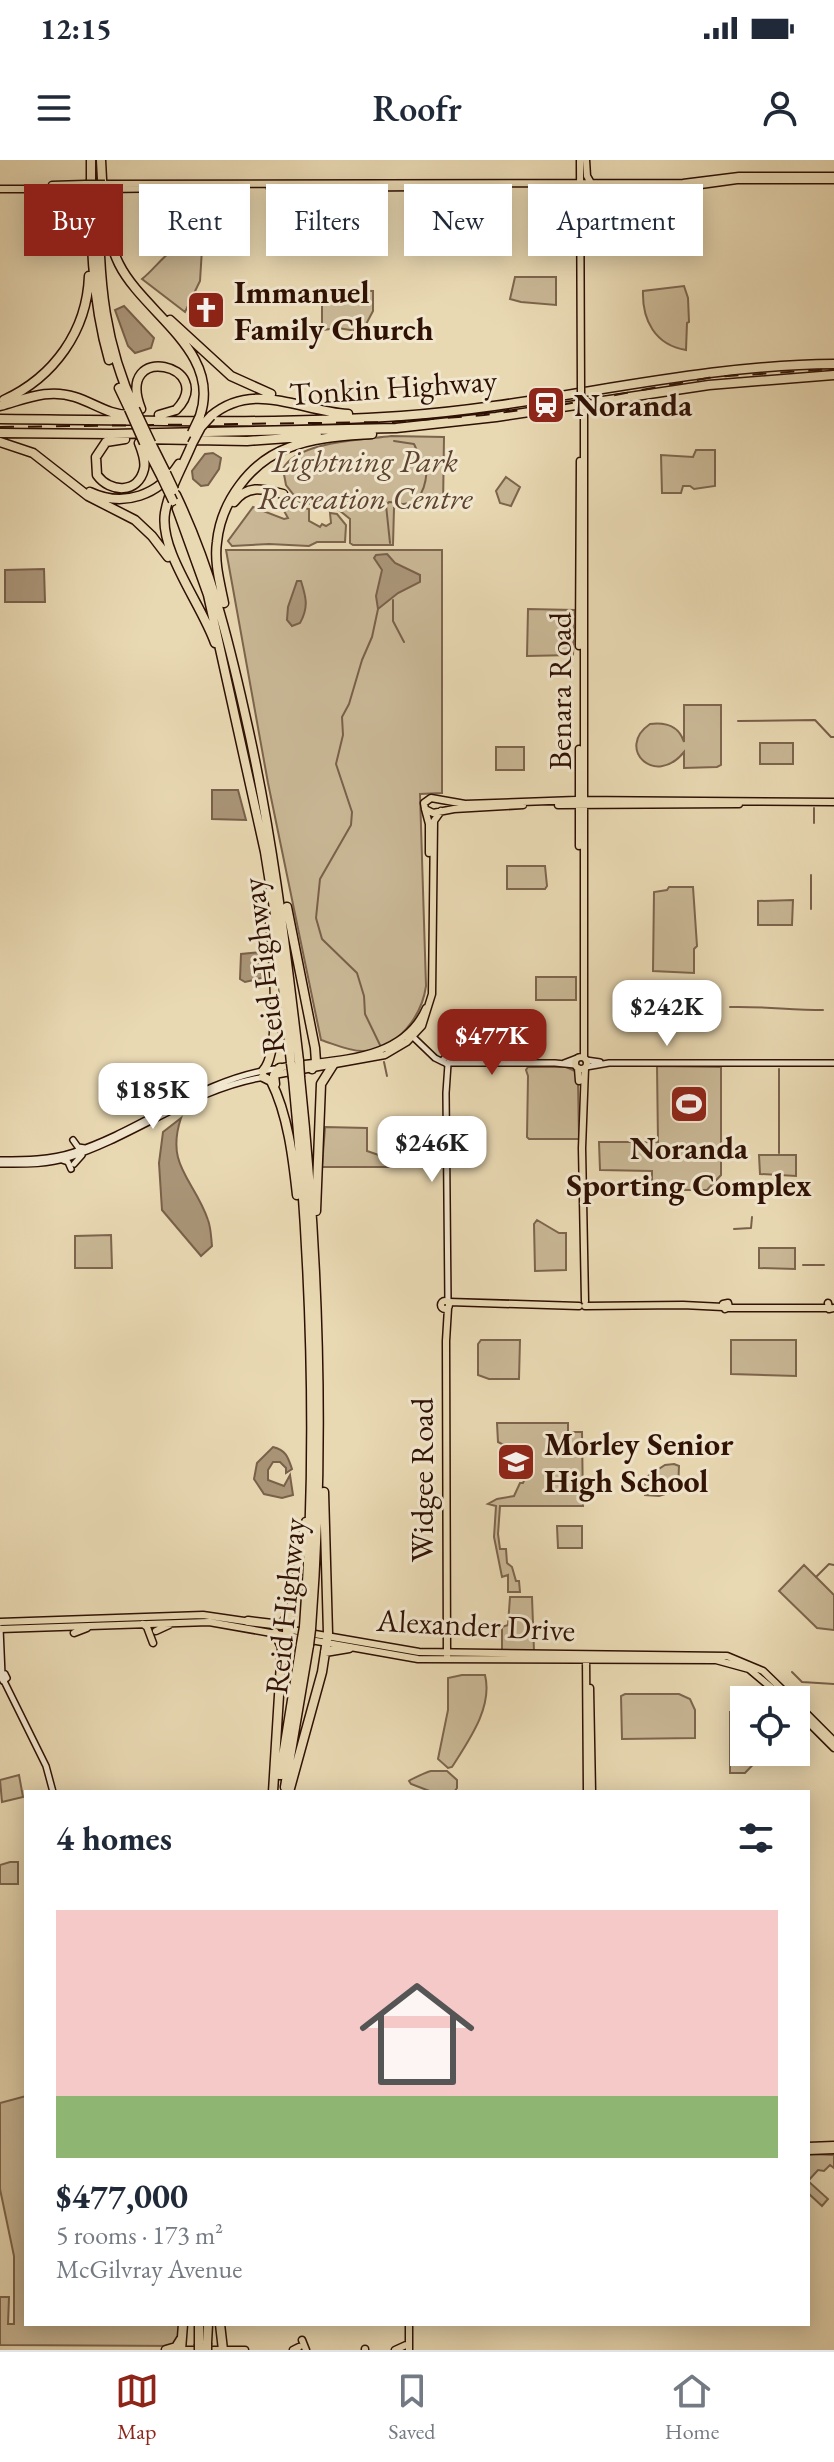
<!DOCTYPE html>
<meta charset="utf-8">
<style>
body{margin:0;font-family:"EB Garamond",serif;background:#f2f2f3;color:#1f2937;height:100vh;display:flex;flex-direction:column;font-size:30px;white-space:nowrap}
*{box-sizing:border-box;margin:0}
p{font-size:26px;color:#747a83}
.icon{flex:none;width:44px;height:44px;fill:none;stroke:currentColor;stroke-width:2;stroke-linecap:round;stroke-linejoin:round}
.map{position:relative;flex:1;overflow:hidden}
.side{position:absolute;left:24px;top:1630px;width:786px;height:536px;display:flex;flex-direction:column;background:#fff;border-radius:0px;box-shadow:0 4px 20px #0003}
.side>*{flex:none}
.hud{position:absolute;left:24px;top:24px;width:786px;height:72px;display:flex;gap:16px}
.tools{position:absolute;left:730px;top:1526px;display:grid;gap:16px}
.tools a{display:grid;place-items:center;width:80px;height:80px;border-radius:0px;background:#fff;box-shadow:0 4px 20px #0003;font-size:40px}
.price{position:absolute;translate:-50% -68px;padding:0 18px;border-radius:16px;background:#fff;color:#222;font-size:26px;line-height:52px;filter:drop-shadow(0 2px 4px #0008)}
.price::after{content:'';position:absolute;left:50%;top:48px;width:24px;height:18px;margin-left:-12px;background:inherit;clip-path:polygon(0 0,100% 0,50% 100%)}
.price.current{background:#8f2418;color:#fff}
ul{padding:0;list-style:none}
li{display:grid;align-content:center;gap:16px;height:424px;padding:0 32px}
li+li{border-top:2px solid #e0e1e3}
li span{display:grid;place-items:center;height:248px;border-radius:0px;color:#555}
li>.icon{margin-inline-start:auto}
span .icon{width:144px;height:144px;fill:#fffc;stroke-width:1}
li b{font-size:34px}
h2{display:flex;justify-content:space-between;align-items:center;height:96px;padding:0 32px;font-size:34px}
.tag{padding:0 28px;border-radius:0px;background:#fff;box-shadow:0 4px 20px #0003;font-size:28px;line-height:72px}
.tag.current{background:#8f2418;color:#fff}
.status{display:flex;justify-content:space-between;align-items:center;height:56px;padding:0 40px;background:#fff;direction:ltr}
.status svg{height:22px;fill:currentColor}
header{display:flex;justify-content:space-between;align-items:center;height:104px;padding:0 32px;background:#fff;font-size:36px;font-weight:600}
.tab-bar{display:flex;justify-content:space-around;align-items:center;height:112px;border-top:2px solid #e0e1e3;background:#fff;font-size:22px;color:#747a83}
.tab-bar a{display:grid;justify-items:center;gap:4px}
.tab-bar .current{color:#8f2418}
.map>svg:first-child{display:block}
</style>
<div class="status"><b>12:15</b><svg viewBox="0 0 49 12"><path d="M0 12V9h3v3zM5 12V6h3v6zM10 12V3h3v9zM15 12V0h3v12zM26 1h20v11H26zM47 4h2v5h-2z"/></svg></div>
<header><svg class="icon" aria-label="menu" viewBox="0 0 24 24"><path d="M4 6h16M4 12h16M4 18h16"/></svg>Roofr<svg class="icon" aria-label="person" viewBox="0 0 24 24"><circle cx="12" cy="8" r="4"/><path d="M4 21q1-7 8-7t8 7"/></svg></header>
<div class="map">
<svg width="834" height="2190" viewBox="0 0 834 2190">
<rect width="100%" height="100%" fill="#e9d9b3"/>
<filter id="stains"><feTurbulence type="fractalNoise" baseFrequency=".0025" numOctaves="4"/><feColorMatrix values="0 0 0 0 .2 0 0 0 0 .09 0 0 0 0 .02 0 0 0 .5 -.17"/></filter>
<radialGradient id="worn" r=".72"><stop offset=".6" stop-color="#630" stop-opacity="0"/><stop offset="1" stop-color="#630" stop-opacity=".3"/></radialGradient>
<path fill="#c9b795" stroke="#7c644c" stroke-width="2" d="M182 85 202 89 200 121 185 152 142 119C155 109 166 91 182 85Z
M515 117H556V145L521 142 510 139Z
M684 126 688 138 689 162 687 163 686 190C655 185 642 160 643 131Z
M338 130 373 131V151L362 172 338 168 322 170V141L334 140V132Z
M391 276 444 277 443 348H394L393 385H353L350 383V359L334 346 300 343 286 325 283 309C297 281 363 280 391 276Z
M696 290H715V326L694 329 690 326H683L681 333H662L661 295 693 297Z
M506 317 520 327 511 346 500 343 496 331Z
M288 342 298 347 309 349V361L320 367 322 364 326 366 331 363 330 353 337 354 346 365 345 382H317L309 386 269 384 232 386 228 381 253 347 284 359 288 358 283 349Z
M226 390H442V633L420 634 426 826C422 855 398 890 364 891 351 892 334 884 321 880L268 623Z
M528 449 575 450 573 495 527 496Z
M684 545H721V605L717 607 684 608V592C655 628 615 588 650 564 667 562 679 566 684 582Z
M760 583H793V604H760Z
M496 587H524V610H496Z
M507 706H545L547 726 545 729H507Z
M669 727H693L697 786 694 789V813L653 811 654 732 667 730Z
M793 740 792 765H758V741Z
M536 817H576V840H536Z
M657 906 721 907V1015L707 1030H652V1011L600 1010 599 982H658Z
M528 907H566L575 911 578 922 579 979H529L527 977 528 916 526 910Z
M325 967 367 968V991L402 1003 403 1007H322Z
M759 995H796V1016L760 1014Z
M537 1060 559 1073H566V1110L535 1111 534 1064Z
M111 1075 112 1108H75V1076Z
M759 1088H795V1109L759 1108Z
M481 1180H520L519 1219H489L478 1215V1184Z
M731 1180H796V1216L731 1214Z
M497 1263H568V1272H582L583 1346H500L498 1374 500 1389H506L507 1403 512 1407 516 1421H519L520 1432H508V1415L502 1417 494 1377 496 1346 488 1344 497 1339 514 1336 520 1323H523L533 1300 498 1282Z
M674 1304 679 1306 678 1330 659 1336 645 1335V1318L665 1305Z
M557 1366H582V1388H558Z
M804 1405 834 1435V1470L817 1468 779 1431Z
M510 1437H532L534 1491H502V1467L508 1465Z
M462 1515H485C493 1547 469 1580 452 1607L448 1608 438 1599 448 1550V1518Z
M625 1534H679L690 1539 695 1550V1578L622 1579 621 1536Z
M730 1552H744V1592H765L745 1613H730Z
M431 1611H447L457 1620V1628L454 1632H432L411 1624 409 1621C411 1619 427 1612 431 1611Z
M19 1615 23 1637 2 1642 0 1620Z
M10 1702H18V1724H0V1705Z
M26 1936V2164H182L179 2186 0 2185V2137H9L8 2164H14V2096L0 2029V1943Z
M808 1994 834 1995V2008L830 2005 824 2011 818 2010 808 2021 828 2039 822 2046 808 2033Z"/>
<path fill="#aa9578" stroke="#79604a" stroke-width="2" d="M124 146 154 178 151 188 135 193 128 186 115 150Z
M213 293 221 298 219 309 208 325 201 326 193 319 192 311 205 294Z
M387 394 395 403 420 415V422L398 433 378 449 376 436 382 410 374 398 376 395Z
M44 409 45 442H5V410Z
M297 421H301C306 437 309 447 300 463L292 466 287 460 288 447Z
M212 630H238L246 660 212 659Z
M261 792 262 818 245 822 240 819 241 794Z
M181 958C165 1006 194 1019 208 1060 211 1068 211 1077 212 1086L201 1096 162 1050 159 1003 163 972Z
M273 1287C286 1290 288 1297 292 1309L286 1313V1308L280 1302H273L268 1310V1320L284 1326 290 1315 293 1335 282 1338 264 1334 254 1319 257 1303Z"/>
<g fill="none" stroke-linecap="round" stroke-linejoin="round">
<path stroke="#79604a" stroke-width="2" d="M390 383 386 345 389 342C394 342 398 344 403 344 425 344 427 317 427 302L419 295 414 284 394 281
M393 440V461L404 482
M378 449 372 477 362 500 349 544 342 557 343 575 336 604 352 652 351 665 320 719 316 758 322 779 357 813 364 836 365 854 380 885
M738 561 815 560 831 577H834
M814 663V648
M811 715V749
M730 847C761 846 791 850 823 850
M384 902 387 916
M779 909V993
M734 1069 751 1068 752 1057
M803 1105H824
M816 1417 829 1404 834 1405
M792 1512 802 1522 834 1524"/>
<defs>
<path id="secondary" d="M411 875 435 898 443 902
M446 896 450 900 447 904 442 901Z
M586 900 600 902
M449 903H555L575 905
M564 903 577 898
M586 907 609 903H834
M73 980 78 987 85 988
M0 1000C25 1000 50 1000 74 992 143 970 201 919 274 909
M62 1000 68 1002 71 1009
M0 1004C22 1004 46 1005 67 998 135 977 194 928 265 917
M74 1004 82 995
M448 1142 446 933 448 904
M0 1468 2 1515
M5 1514 7 1518 3 1521 1 1517Z
M4 1521 46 1606 53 1632"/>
<path id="primary" d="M580 0 581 228
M586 0 587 16 591 23
M105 24 683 23 739 16H834
M52 25 85 24
M574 27H663
M686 27 737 20H834
M270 28 427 27
M0 29H85
M105 29 179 28
M579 486 580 301
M558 645 739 644
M425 649 424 643 431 638 465 644 576 640 834 642
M425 649 429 664V693
M425 649 433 653 454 649 523 645
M579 686V589
M575 903a6 6 0 1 1 12 0a6 6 0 1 1-12 0Z
M584 897V250
M278 908C329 898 401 905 426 848
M578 908 579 921
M585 908 582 988 585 1141
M274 915 385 895 407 882 422 866 432 834 434 661 441 651
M441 1145a4 4 0 1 1 8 0a4 4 0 1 1-8 0Z
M449 1142 579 1146
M728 1143 729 1147 725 1149 723 1144Z
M828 1143 829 1149 834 1148
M585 1146 683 1145 723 1147
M728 1148H828
M0 1462 203 1455 251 1462
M143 1464 147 1467 153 1483
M0 1469 209 1462 418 1499 716 1500 749 1509 786 1540
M286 1469 419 1492 727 1496 763 1511 793 1540
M156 1471 169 1465
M74 1473 87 1468
M447 1496 446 1181 448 1148
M586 1496 587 1632
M590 1528 592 1632
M796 1543 834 1581
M796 1550 834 1588
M808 1986 834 1985
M808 1991 834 1990
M409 2164V2190
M302 2180 306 2190
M365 2189V2190
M177 2190H245
M293 2190 299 2187
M395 2190 406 2185"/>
<path id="motorway" d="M91 0C91 68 90 134 109 200
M101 0C103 36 103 71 119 104 144 154 222 191 200 256
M99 53C99 123 105 185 135 249
M170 160 231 216 271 234
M119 228 129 249
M4 240C54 217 87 171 89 116
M0 246C26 239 48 228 75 237 94 243 109 255 129 255
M141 249C114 180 219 206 176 250L159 255
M211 256C254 220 300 251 348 254
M0 259C132 260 269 265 401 256 546 246 688 205 834 204
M0 273 112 274 396 268 496 257 709 225 834 215
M125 279 106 282 96 297 97 315C110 333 138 334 144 309 146 300 142 291 139 283
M143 279 247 281 317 276
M0 282 33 293 88 336 135 360 152 376 168 397
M144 283 162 318
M151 283 166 313
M192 284C183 306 169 329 165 353 159 391 202 445 215 483
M90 332C124 348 159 335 179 304
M176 335C210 406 228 478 245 554 272 671 285 782 299 901
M234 342C248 324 263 329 283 334
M177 349 208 435 265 692 276 761 291 903
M224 443C220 423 214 402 217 382 221 342 250 302 288 288 314 277 344 276 372 274
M287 747 315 888 316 902 312 909
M263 911C282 890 273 793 270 762
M263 917 271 921C288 955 293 998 297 1035
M300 917C319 1100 325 1286 311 1469
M293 918C311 1101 318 1285 304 1467
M275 924 274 915 280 908
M316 1051 321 924 333 905
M248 1461 281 1465 287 1457
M325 1492 349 1488
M282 1501 306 1362
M280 1615 301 1484
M285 1627 309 1485
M273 1632 282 1487 275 1473
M289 1632 322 1512 328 1473 324 1332
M220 2164 223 2190
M207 2183 208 2164
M199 2184V2164
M166 2190 176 2187 181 2179
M181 2190 183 2164"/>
</defs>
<use href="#secondary" stroke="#2f1104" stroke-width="8"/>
<use href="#primary" stroke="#2f1104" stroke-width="9"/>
<use href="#motorway" stroke="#2f1104" stroke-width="11"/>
<use href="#secondary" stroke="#f1e6ce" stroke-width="5"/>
<use href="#primary" stroke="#e9d9b3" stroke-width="6"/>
<use href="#motorway" stroke="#e9d9b3" stroke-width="8"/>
<path stroke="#2f1104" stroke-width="2" stroke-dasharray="14 14" stroke-linecap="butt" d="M0 267 393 262 484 255 566 244 713 217 834 209"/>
<defs>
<path id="primary-bridge" d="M85 24H105
M85 29H105
M581 250V228"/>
<path id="motorway-bridge" d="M129 249 144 283
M135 249 151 283
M192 273 200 256
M192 284 201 267 211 256
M166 313 174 330
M162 318 173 341
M299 901 300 917
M291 903 293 918
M301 1484 304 1467
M309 1485 311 1469
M199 2190V2184
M207 2190V2183"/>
</defs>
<use href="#primary-bridge" stroke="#2f1104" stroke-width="9" stroke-linecap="butt"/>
<use href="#motorway-bridge" stroke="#2f1104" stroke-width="11" stroke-linecap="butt"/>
<use href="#primary-bridge" stroke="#e9d9b3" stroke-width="6"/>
<use href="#motorway-bridge" stroke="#e9d9b3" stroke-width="8"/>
</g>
<defs>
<symbol id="church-square" viewBox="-11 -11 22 22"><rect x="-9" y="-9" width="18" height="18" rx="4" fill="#8f2418" stroke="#f1e6ce"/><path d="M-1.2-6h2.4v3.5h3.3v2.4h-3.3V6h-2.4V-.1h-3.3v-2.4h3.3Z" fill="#fff"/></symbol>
<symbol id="station-square" viewBox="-11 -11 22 22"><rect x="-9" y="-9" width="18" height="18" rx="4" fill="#8f2418" stroke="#f1e6ce"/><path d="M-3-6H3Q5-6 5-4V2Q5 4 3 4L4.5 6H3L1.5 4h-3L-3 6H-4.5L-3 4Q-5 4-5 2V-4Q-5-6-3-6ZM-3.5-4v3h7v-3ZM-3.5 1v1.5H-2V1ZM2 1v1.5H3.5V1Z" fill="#fff"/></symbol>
<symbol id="stadium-square" viewBox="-11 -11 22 22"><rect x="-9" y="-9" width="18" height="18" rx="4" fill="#8f2418" stroke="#f1e6ce"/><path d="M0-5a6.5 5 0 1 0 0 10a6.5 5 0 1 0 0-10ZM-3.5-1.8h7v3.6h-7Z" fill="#fff"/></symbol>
<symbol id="school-square" viewBox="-11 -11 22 22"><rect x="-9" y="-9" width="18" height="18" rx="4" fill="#8f2418" stroke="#f1e6ce"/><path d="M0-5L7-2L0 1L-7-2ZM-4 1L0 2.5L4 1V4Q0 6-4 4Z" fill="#fff"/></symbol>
</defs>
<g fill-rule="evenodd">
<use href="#church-square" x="184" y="128" width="44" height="44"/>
<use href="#station-square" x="524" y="223" width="44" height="44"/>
<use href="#stadium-square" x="667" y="922" width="44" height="44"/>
<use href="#school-square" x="494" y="1280" width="44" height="44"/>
</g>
<g text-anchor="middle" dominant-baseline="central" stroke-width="6" stroke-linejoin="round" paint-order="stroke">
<g font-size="32" font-weight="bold" fill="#2f1104" stroke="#f1e6ce" text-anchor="start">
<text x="234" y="132">Immanuel<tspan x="234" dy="37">Family Church</tspan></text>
<text x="574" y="245">Noranda</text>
<text x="689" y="988" text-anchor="middle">Noranda<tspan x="689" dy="37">Sporting Complex</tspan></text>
<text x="544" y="1284">Morley Senior<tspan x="544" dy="37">High School</tspan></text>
</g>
<g font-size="32" fill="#2f1104" stroke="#f1e6ce">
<text transform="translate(393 227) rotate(-4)">Tonkin Highway</text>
<text transform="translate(560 531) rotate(-90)">Benara Road</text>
<text transform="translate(263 806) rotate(-97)">Reid Highway</text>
<text transform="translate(422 1320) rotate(-90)">Widgee Road</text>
<text transform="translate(285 1446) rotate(-84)">Reid Highway</text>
<text transform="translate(476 1465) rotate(3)">Alexander Drive</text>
</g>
<g font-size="32" font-style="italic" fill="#5d4330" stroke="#f1e6ce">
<text x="365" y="301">Lightning Park<tspan x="365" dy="37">Recreation Centre</tspan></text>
</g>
</g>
<rect width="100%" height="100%" filter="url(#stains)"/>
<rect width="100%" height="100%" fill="url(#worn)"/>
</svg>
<div class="tools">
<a><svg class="icon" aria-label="locate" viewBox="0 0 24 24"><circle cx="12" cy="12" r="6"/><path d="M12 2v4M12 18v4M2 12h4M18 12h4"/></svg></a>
</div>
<b class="price" style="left:667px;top:888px">$242K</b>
<b class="price current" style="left:492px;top:917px">$477K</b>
<b class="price" style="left:153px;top:971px">$185K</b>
<b class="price" style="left:432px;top:1024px">$246K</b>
<div class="hud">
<a class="tag current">Buy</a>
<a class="tag">Rent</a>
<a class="tag">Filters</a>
<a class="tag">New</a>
<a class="tag">Apartment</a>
</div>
<section class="side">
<h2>4 homes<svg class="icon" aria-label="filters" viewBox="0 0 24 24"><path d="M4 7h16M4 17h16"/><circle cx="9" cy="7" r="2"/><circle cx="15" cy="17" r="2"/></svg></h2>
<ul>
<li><span style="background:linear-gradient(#f6c9c9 75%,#8fb573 0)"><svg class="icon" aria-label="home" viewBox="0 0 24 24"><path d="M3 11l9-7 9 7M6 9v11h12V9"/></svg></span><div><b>$477,000</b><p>5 rooms · 173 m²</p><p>McGilvray Avenue</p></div></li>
</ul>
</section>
</div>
<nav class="tab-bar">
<a class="current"><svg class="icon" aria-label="map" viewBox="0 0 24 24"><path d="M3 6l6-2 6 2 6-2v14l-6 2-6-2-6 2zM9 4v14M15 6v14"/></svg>Map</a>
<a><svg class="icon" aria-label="saved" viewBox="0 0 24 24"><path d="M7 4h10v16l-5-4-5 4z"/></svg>Saved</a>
<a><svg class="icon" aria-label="home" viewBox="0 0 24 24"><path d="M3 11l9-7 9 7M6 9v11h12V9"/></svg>Home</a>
</nav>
